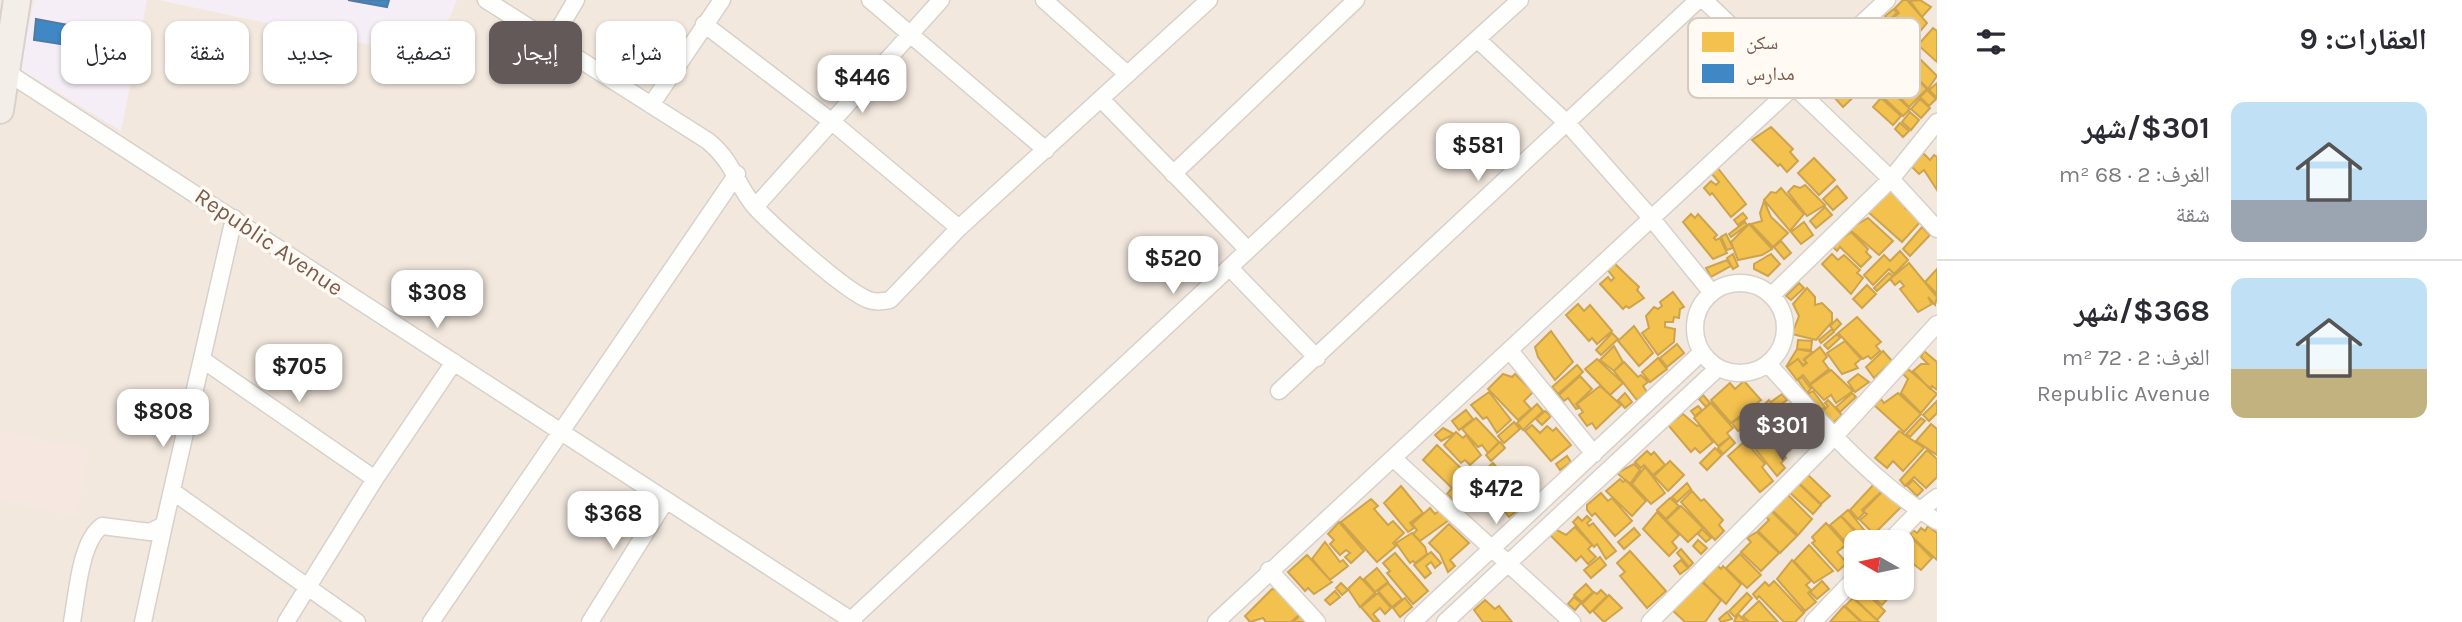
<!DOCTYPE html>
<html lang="ar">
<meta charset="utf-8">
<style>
body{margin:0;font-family:Karla,"Noto Naskh Arabic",sans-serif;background:#f2f2f3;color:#2b2b33;direction:rtl;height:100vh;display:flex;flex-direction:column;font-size:26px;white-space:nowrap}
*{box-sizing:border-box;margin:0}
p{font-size:23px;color:#7c7c81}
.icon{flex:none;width:38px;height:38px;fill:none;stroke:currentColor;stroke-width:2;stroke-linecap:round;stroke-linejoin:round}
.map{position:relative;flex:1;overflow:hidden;direction:ltr}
.drawer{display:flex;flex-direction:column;background:#fff;width:525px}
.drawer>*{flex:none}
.guide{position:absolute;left:21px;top:21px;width:665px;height:63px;direction:rtl;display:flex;gap:14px}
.needle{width:46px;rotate:279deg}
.fabs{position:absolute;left:1844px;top:530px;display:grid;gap:14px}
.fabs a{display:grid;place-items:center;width:70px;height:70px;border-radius:14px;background:#fff;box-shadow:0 2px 5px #0004;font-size:35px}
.price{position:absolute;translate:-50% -60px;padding:0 16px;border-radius:14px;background:#fff;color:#222;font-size:23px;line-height:46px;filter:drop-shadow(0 2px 4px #0008)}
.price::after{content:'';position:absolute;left:50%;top:42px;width:21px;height:16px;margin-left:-10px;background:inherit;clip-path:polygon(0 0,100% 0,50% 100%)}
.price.selected{background:#625958;color:#fff}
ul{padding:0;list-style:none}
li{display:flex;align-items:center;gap:21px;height:175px;padding:0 35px}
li+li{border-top:2px solid #e1e1e2}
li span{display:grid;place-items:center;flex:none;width:196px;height:140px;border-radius:14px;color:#555}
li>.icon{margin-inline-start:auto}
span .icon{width:84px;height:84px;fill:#fffc;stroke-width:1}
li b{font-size:30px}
h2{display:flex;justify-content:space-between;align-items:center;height:84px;padding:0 35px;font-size:30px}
.chip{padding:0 24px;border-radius:14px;background:#fff;box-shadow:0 2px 5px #0004;font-size:24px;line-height:63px}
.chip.selected{background:#625958;color:#fff}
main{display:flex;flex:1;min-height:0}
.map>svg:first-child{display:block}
</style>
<main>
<section class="drawer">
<h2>العقارات: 9<svg class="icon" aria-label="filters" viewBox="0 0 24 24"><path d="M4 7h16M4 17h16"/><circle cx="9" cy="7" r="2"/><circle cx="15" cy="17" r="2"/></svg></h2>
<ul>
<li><span style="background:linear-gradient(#bfe0f5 70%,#9aa5b1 0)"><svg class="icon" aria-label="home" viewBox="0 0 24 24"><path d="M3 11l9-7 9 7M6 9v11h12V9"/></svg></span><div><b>$301/شهر</b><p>الغرف: 2 · 68 m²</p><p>شقة</p></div></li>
<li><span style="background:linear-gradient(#bfe0f5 65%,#c2b280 0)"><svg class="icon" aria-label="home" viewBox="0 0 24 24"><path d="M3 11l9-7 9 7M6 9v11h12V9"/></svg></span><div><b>$368/شهر</b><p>الغرف: 2 · 72 m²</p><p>Republic Avenue</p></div></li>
</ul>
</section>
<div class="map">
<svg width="1937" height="622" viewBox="0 0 1937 622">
<rect width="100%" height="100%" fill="#f9f5f0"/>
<path fill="#f2e8de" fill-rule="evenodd" d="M0 0H1937V622H0ZM1857 542H1902V588H1857Z"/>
<path fill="#f6e8e1" d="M0 431 89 449 77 516 0 500Z"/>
<path fill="#f6eef6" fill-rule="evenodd" d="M34 0H147L121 131 20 69ZM36 20 87 47 34 40Z
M158 0H348L387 7 389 0H457L432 58Z"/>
<path fill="#f2c14e" stroke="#cea34e" stroke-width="2" d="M1903 0H1907L1927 23 1917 35 1913 31 1908 35 1893 18 1899 13 1895 8Z
M1920 0 1931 7 1922 17 1910 1Z
M1894 9 1897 13 1889 20 1885 16Z
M1885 17 1888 21 1875 33 1872 29Z
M1933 28 1937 31V62L1918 45Z
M1917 56 1937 76 1928 89 1906 67Z
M1832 62 1840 70 1843 67 1861 90 1843 107 1816 77Z
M1906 68 1927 89 1909 107 1888 85Z
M1937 83V97H1936L1929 90Z
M1927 90 1936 99 1929 106 1920 97Z
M1892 92 1910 109 1903 116 1885 99Z
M1881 98 1901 116 1893 125 1873 107Z
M1920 99 1930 108 1921 118 1911 109Z
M1910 112 1919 120 1911 130 1902 122Z
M1900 123 1909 131 1903 137 1895 129Z
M1771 127 1793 149 1790 152 1798 161 1787 172 1780 164 1778 166 1752 140Z
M1923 153 1930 160 1934 155 1937 157V190L1924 170 1919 174 1912 167Z
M1814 158 1835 180 1819 195 1798 173Z
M1717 167 1746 204 1731 217 1712 193 1710 195 1704 188 1711 181 1716 185 1719 182 1711 173Z
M1805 185 1825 205 1807 216 1788 192 1794 186 1800 188Z
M1837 186 1847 198 1833 210 1823 199Z
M1888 187 1908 204 1905 208 1922 220 1902 242 1867 211Z
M1781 188 1804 214 1790 231 1764 200 1771 192 1776 193Z
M1764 201 1771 217 1788 233 1773 247 1751 224 1762 221 1760 213Z
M1825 207 1832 215 1816 228 1810 221Z
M1743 213 1747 218 1738 225 1734 220Z
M1691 214 1695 218 1698 214 1717 235 1714 238 1716 240 1720 238 1727 253 1713 259 1683 222Z
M1868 218 1893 241 1879 255 1849 229Z
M1745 222 1747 225 1731 237 1729 234Z
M1804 222 1813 235 1801 244 1791 232Z
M1749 224 1772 249 1762 255 1738 260 1731 242Z
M1922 227 1930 235 1910 256 1903 249Z
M1851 232 1868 249 1866 252 1871 257 1861 267 1840 247 1837 251 1832 246Z
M1726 234 1733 248 1727 250 1721 237Z
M1781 241 1791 253 1784 259 1774 247Z
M1900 251 1908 260 1894 274 1889 269 1873 285 1864 275 1884 255 1890 261Z
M1733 254 1738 266 1733 269 1727 258Z
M1771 254 1780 264 1768 276 1754 269V264Z
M1832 254 1838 260 1844 255 1860 270 1857 273 1863 278 1851 294 1822 264Z
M1727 260 1731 266 1711 277 1706 268Z
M1613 262 1639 287 1637 290 1644 298 1629 308 1626 306 1623 309 1600 284 1608 277 1611 281 1614 278 1606 268Z
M1909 263 1937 297 1935 305 1928 297 1932 304 1918 312 1900 289 1904 286 1900 281 1895 285 1890 279Z
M1937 269V294L1925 282Z
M1889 273 1893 276 1877 291 1874 288Z
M1799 283 1804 288 1791 300 1786 296Z
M1867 285 1876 294 1862 308 1853 299Z
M1807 288 1815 297V305L1822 303 1832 313V322L1816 340 1792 334 1799 316 1793 304Z
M1673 292 1684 307 1680 309 1679 318 1674 317 1673 322H1665V327L1675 329 1674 342 1658 355 1642 333 1649 328 1646 316 1654 307 1658 309 1662 306 1660 302Z
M1578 304 1584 311 1590 305 1612 331 1597 344 1592 338 1589 341 1566 315Z
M1857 317 1881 342 1876 346 1880 351 1871 359 1868 356 1863 359 1838 333Z
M1837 319 1841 324 1834 331 1830 326Z
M1634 326 1653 353 1639 366 1618 341Z
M1832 329 1834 332 1821 343 1819 340Z
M1551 331 1573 362 1555 380 1538 357 1535 347Z
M1612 333 1618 339 1601 355 1596 350Z
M1837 334 1840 338 1828 349 1824 345Z
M1798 340 1812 341 1811 350 1797 349Z
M1845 341 1861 359 1855 364 1858 368 1842 374 1827 353Z
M1677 344 1684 353 1667 367 1660 358Z
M1614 346 1623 362 1614 371 1600 360Z
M1820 347 1827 357 1823 361 1829 369 1810 384 1803 375 1797 380 1787 367 1798 359 1803 366 1807 363 1804 360Z
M1797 349 1813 352 1804 359 1806 363 1803 365 1798 359 1786 367Z
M1883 351 1892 361 1874 378 1866 367Z
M1924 351 1937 362V390L1932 386 1930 389 1913 371 1921 364H1928L1921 357Z
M1658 358 1667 369 1650 382 1642 372Z
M1597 359 1623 383 1610 395 1585 369Z
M1624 362 1638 377 1641 375 1648 382 1643 386 1647 392 1637 400 1614 371Z
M1577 365 1583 372 1558 394 1552 387Z
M1908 369 1937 394 1921 413 1901 393 1908 379 1903 374Z
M1831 370 1853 391 1836 403 1831 395 1824 400 1810 385Z
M1503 374 1512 377 1515 374 1533 392 1524 401 1531 409 1518 420 1488 389Z
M1858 374 1869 382 1855 392 1848 382Z
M1580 376 1592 389 1576 404 1579 408 1576 409 1568 398 1564 401 1559 395Z
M1802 377 1811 389 1807 393 1798 380Z
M1744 381 1761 400 1731 423 1711 400 1730 383 1735 389Z
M1600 386 1621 405 1596 429 1592 423 1587 426 1579 415 1583 412 1577 404Z
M1813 391 1825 407 1820 410 1808 394Z
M1489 392 1511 420 1497 433 1487 417 1483 419 1471 405Z
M1625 393 1632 402 1625 408 1618 400Z
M1852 393 1856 397 1840 412 1836 407Z
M1898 393 1921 414 1904 432 1874 405 1881 399 1884 403Z
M1782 394 1787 400 1776 408 1771 402Z
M1703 395 1710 403 1706 407 1699 399Z
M1769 400 1772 404 1749 424 1746 421Z
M1828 400 1842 415 1832 424 1822 412 1828 406 1825 403Z
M1937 401V413L1929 421 1923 415Z
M1711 403 1733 428 1727 433 1730 437 1718 446 1694 418Z
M1537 404 1543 411 1523 430 1517 423Z
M1698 406 1702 410 1695 416 1691 411Z
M1787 406 1796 415 1778 433 1775 431 1771 434 1758 421 1780 407 1784 410Z
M1466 410 1473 419 1459 430 1452 421Z
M1545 411 1551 416 1542 425 1536 419Z
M1683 414 1697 426 1699 425 1713 442 1700 453 1695 448 1691 452 1668 425Z
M1796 417 1815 433 1798 448 1795 445 1789 451 1778 441 1781 438 1778 434Z
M1476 418 1499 442 1488 453 1482 445 1478 447 1462 429Z
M1739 418 1745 425 1738 431 1732 423Z
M1921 418 1925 421 1910 437 1906 434Z
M1514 422 1520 429 1504 443 1498 436Z
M1931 424 1937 429V455L1916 441Z
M1532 425 1540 433 1547 426 1553 431 1556 428 1571 445 1551 461 1525 431Z
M1763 427 1786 458 1781 463 1785 468 1777 476 1746 437 1756 428 1759 431Z
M1443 428 1454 434 1441 441 1435 435Z
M1899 431 1924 448 1903 471 1893 461 1887 468 1875 458Z
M1456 432 1463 438 1466 435 1481 455 1470 465 1465 460 1461 463 1444 445Z
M1730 437 1735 443 1723 454 1718 448Z
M1745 441 1765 464 1762 467 1773 481 1760 492 1728 456Z
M1500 442 1505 448 1491 461 1486 455Z
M1437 445 1467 474 1464 478 1470 483 1453 500 1447 494 1452 488 1423 460Z
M1715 448 1722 455 1707 470 1700 463Z
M1927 450 1937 459V477L1926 488 1914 477 1905 486 1900 480Z
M1647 451 1651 455 1654 452 1665 465 1653 475 1644 465 1641 468 1635 462Z
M1567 456 1571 462 1560 470 1556 464Z
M1670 461 1684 475 1668 491 1654 476Z
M1493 463 1517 491 1507 502 1503 497 1498 502 1476 478Z
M1634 464 1640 470 1630 484 1617 473Z
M1645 467 1665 493 1651 504 1632 484Z
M1806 473 1830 496 1821 504 1798 482Z
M1620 479 1623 482 1626 480 1646 501 1632 516 1606 491Z
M1913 480 1923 490 1917 496 1907 486Z
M1796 481 1821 505 1813 514 1787 490Z
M1687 483 1691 489 1677 502 1672 497Z
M1875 483 1882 491 1862 510 1864 513 1858 519 1850 510Z
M1401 486 1423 513 1410 523 1414 528 1408 532 1384 503Z
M1884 490 1903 505 1874 534 1860 520 1867 514 1863 511Z
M1692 491 1701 501 1704 499 1723 520 1719 525 1724 531 1715 540 1681 502Z
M1784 491 1812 519 1798 535 1769 507Z
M1464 492 1472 500 1463 508 1455 500Z
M1519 493 1527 502 1509 517 1502 508Z
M1601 493 1608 501 1612 498 1632 521 1615 536 1595 513 1592 516 1587 510V505Z
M1670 498 1679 506 1666 519 1657 510Z
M1371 499 1378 506 1374 509 1388 525 1393 521 1404 533 1393 543 1396 546 1377 562 1341 522Z
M1681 506 1703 528 1688 542 1666 520Z
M1767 507 1797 536 1780 553 1758 531 1769 520 1762 513Z
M1430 508 1435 514 1440 510 1449 520 1420 541 1413 534 1417 530 1412 524Z
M1848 510 1868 535 1864 539 1841 516Z
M1657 512 1679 535 1672 542 1677 548 1669 556 1643 529Z
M1587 516 1591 520 1587 523 1589 526 1593 523 1616 551 1606 559 1597 544 1594 547 1573 522 1578 517 1582 521Z
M1841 516 1863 541 1857 542V555L1830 525Z
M1339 522 1364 551 1351 563 1345 557 1350 553 1346 550 1340 555 1330 544 1334 540 1328 534Z
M1826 523 1846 545 1837 552 1847 563 1838 571 1812 543 1815 541 1812 537Z
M1449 524 1469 543 1450 560 1455 566 1448 572 1440 554 1429 543Z
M1928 526 1937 533V560L1910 535 1913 530 1917 533 1921 528 1925 531Z
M1575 527 1592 545 1588 549 1596 557 1588 564 1581 556 1576 561 1550 535 1555 529 1566 535Z
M1634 528 1640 535 1624 549 1618 542Z
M1702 529 1711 538 1706 542 1698 534Z
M1757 532 1779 553 1761 571 1741 552 1751 542 1747 538Z
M1412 533 1425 547 1427 554 1415 563 1413 561 1410 563 1396 543Z
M1909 535 1932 558 1921 570 1902 555V542H1897Z
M1698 540 1707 548 1701 554 1693 546Z
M1325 542 1340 562 1343 560 1348 566 1330 580 1312 559Z
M1809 545 1833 571 1814 583 1794 561Z
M1681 549 1693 563 1689 567 1677 553Z
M1630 551 1666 591 1647 608 1620 576 1625 572 1617 563Z
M1431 552 1441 563 1435 568 1431 562 1426 566 1431 573 1425 578 1414 565Z
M1395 553 1428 591 1413 604 1387 573 1390 571 1383 563Z
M1740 554 1761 575 1747 588 1726 568Z
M1307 555 1332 582 1314 594 1308 588 1305 591 1288 572Z
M1600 557 1606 565 1591 578 1584 570Z
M1681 560 1688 568 1680 574 1674 566Z
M1792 560 1811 581 1806 585 1811 590 1808 593 1816 602 1805 611 1777 579Z
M1717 565 1721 569 1723 566 1741 584 1726 604 1703 582Z
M1377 568 1388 582 1375 592 1364 579Z
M1360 577 1375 593 1360 607 1348 589Z
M1699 579 1721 600 1705 622H1685L1670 608Z
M1774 581 1804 613 1795 622H1784L1759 596 1757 599 1753 594 1765 582 1769 586Z
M1822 581 1829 589 1817 599 1810 592Z
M1341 583 1348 590 1342 595 1336 588Z
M1388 583 1402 599 1392 607 1378 591Z
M1586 584 1593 592 1582 602 1574 595Z
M1862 588H1895L1896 589 1882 605Z
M1272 589 1279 590 1300 614 1291 622H1266L1263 618 1250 622 1245 616Z
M1601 590 1607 596 1590 613 1582 604 1594 592 1597 594Z
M1863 590 1885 611 1877 620 1855 599Z
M1335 591 1340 597 1330 605 1325 600Z
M1378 593 1391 608 1385 614 1380 608 1373 614 1379 621 1374 622 1361 607Z
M1747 593 1752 598 1735 617 1729 611Z
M1609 595 1622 608 1604 622 1593 611Z
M1574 597 1581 603 1575 610 1568 604Z
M1405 598 1412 607 1400 617 1393 608Z
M1853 598 1879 622H1862L1845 606Z
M1485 600 1495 609 1499 606 1512 622H1483L1474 610Z
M1759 601 1778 622H1749L1743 616Z
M1844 606 1861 622H1830Z
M1727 612 1732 619 1721 622 1719 619Z
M1302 613 1311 622H1293Z
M1738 614 1746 622H1734Z"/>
<path fill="#3f88c5" stroke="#517ba1" stroke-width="2" d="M348 0H389L387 7Z
M36 19 90 29 87 48 34 40Z"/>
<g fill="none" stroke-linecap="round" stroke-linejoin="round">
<defs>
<path id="minor" d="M486 0 708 141C734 162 736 185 755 207 773 226 846 292 869 300 876 303 883 301 890 300L959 228 1209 0
M870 0 1046 150
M1044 0 1126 73
M1704 0 1891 179 1937 229
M704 24 831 121 959 228
M1478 40 1568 124 1652 219 1712 293
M551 42 576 0
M2 69 854 622
M1101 99 1248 250
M651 105 722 0
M1173 174 1356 0
M755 207 941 0
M1230 268 1317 358
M1695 328a45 45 0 1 1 90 0a45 45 0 1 1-90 0Z
M1771 296 1891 179 1937 122
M1511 352 1594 454
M203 360 375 479
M1768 364C1819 420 1871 482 1937 521
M1279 391 1698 0
M1393 458 1572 622
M172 491 357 622
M1889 542 1919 511 1937 497
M1269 570 1317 622
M851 620 1378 129 1520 0
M72 622C77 596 80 541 102 526L150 532 164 525 234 218
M143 622 164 525
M286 622 375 479 454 362
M431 622 737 174
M590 622 666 500
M1216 622 1887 0
M1413 622 1702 352
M1445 622 1718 368
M1650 622 1834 437 1937 324
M1813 622 1857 576"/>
<path id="primary" d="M0 110 17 0"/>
</defs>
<use href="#minor" stroke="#d7d1cb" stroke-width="19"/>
<use href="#primary" stroke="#dad1cc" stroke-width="30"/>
<use href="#minor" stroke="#fefefd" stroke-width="16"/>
<use href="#primary" stroke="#f3eee8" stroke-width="26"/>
</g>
<g text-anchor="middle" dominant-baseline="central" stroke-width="7" stroke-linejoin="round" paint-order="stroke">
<g font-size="23" fill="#7a5c4d" stroke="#fffaf3">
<text transform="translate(269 242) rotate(34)">Republic Avenue</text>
</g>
</g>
<rect x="1688" y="18" width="232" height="80" rx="10" fill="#fffaf3" stroke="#d7cbc1" stroke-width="2"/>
<rect x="1702" y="32" width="32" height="20" fill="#f2c14e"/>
<rect x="1702" y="64" width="32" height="19" fill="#3f88c5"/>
<g font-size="19" fill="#7a5c4d">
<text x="1746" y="49">سكن</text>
<text x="1746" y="80">مدارس</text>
</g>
</svg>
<div class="fabs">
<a><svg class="needle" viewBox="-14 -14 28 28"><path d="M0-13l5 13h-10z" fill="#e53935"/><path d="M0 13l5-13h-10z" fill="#7c7c81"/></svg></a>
</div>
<b class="price" style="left:862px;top:115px">$446</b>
<b class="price" style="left:1478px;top:183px">$581</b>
<b class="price" style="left:1173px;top:296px">$520</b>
<b class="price" style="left:437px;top:330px">$308</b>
<b class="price" style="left:299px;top:404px">$705</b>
<b class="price" style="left:163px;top:449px">$808</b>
<b class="price selected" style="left:1782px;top:463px">$301</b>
<b class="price" style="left:1496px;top:526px">$472</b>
<b class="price" style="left:613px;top:551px">$368</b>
<div class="guide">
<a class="chip">شراء</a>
<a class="chip selected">إيجار</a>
<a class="chip">تصفية</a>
<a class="chip">جديد</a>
<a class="chip">شقة</a>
<a class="chip">منزل</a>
</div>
</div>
</main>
